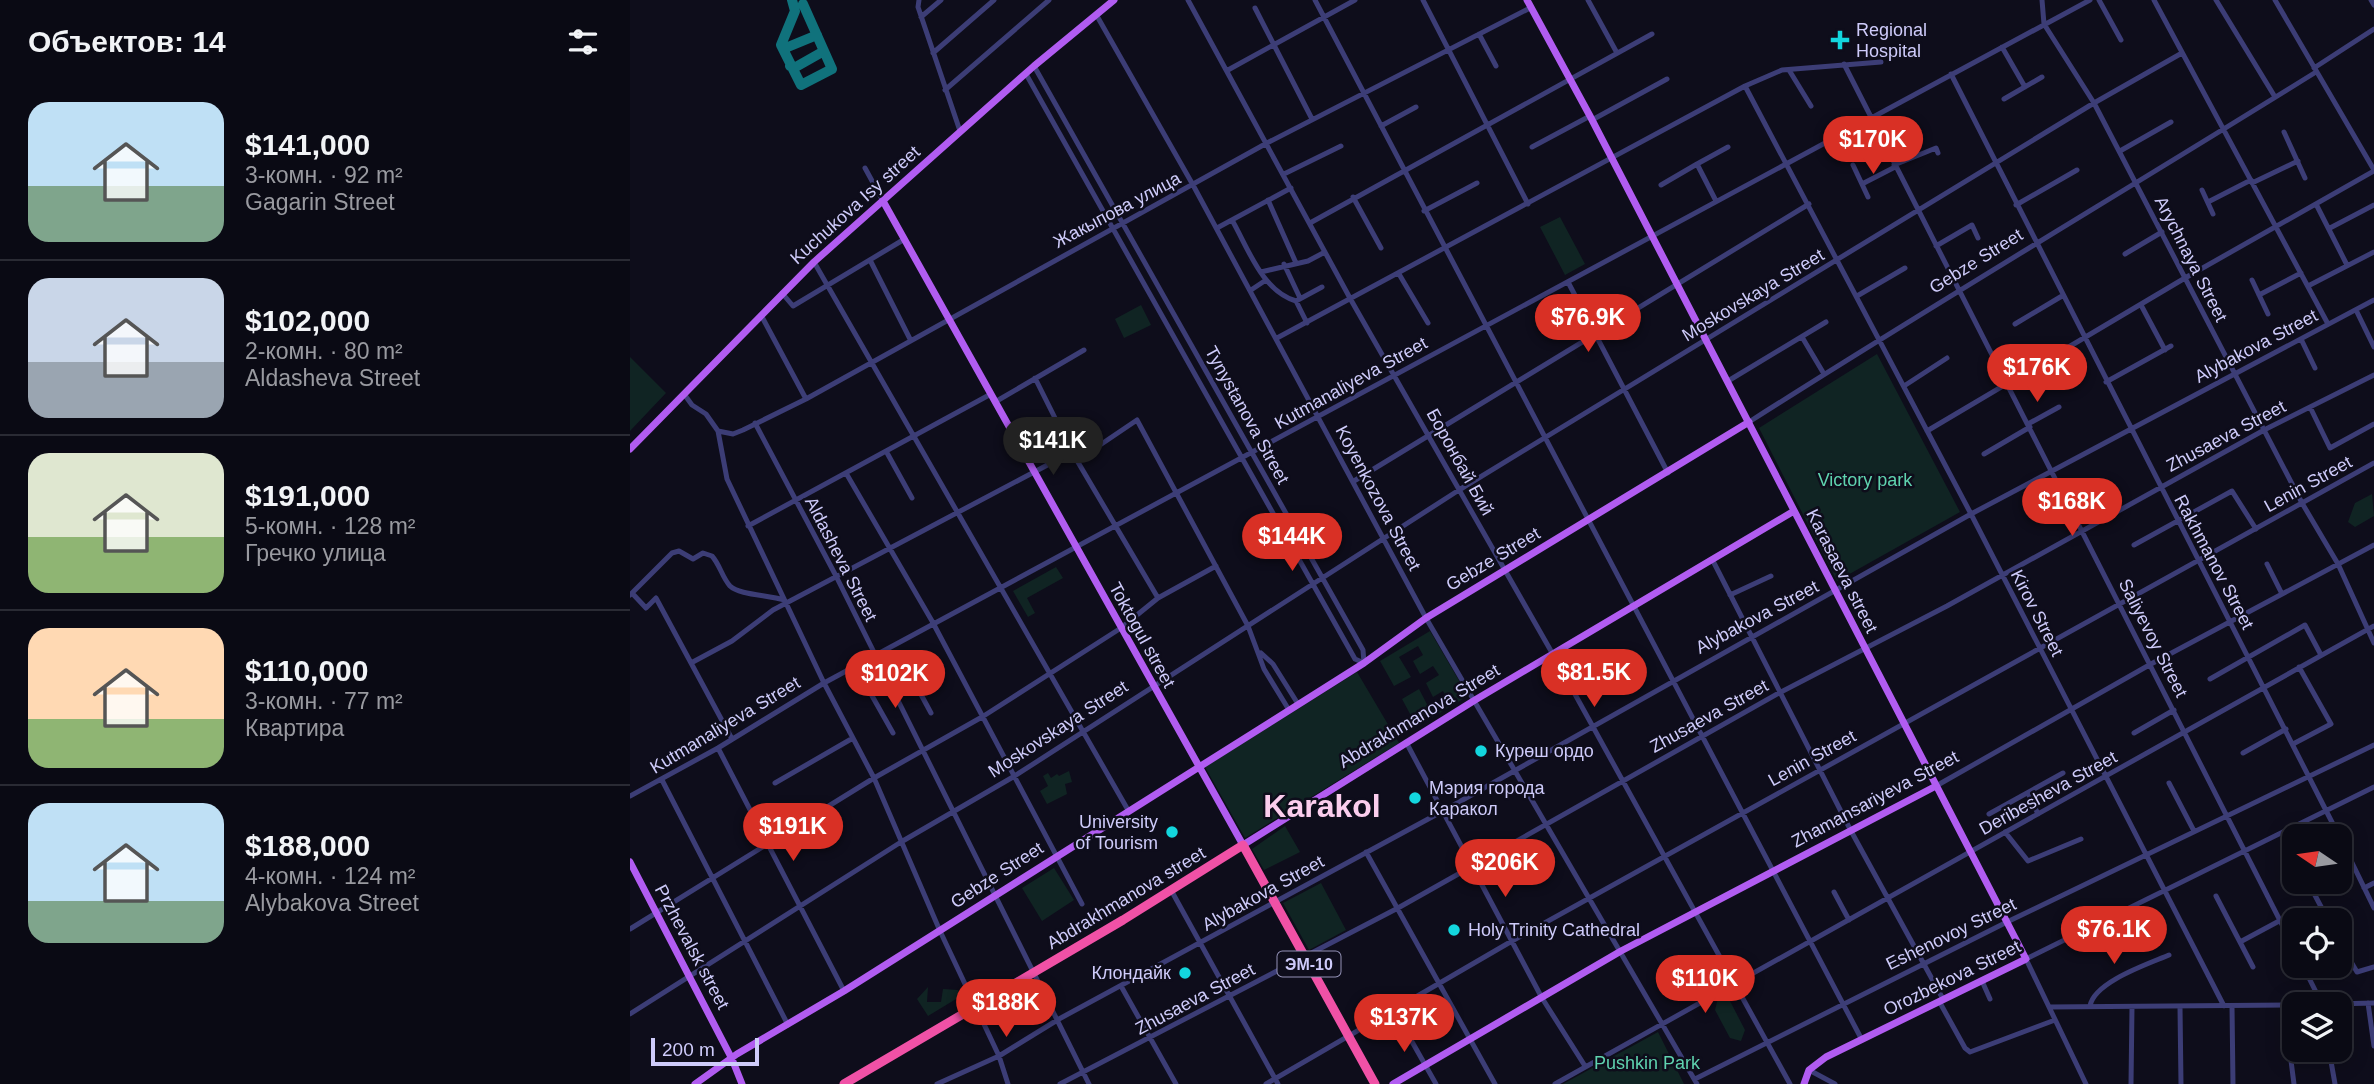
<!DOCTYPE html>
<html lang="ru">
<meta charset="utf-8">
<style>
body{margin:0;font-family:Arial,sans-serif;background:#181822;color:#f1f3f6;height:100vh;display:flex;flex-direction:column;font-size:26px;white-space:nowrap}
*{box-sizing:border-box;margin:0}
p{font-size:23px;color:#999aa0}
.icon{flex:none;width:38px;height:38px;fill:none;stroke:currentColor;stroke-width:2;stroke-linecap:round;stroke-linejoin:round}
.map{position:relative;flex:1;overflow:hidden}
.drawer{display:flex;flex-direction:column;background:#0a0a14;width:630px}
.drawer>*{flex:none}
.needle{width:46px;rotate:283deg}
.fabs{position:absolute;left:1652px;top:824px;display:grid;gap:14px}
.fabs a{display:grid;place-items:center;width:70px;height:70px;border-radius:14px;background:#0a0a14;box-shadow:0 4px 18px #0003,0 0 0 2px #2a2b34;font-size:35px}
.scale{position:absolute;left:21px;bottom:18px;width:108px;box-sizing:border-box;padding-left:7px;border:4px solid #cecbfa;border-top:0;font-size:19px;line-height:24px;white-space:nowrap;color:#cecbfa;-webkit-text-stroke:5px #0e0d1b;paint-order:stroke}
.price{position:absolute;translate:-50% -60px;padding:0 16px;border-radius:24px;background:#d93025;color:#fff;font-size:23px;line-height:46px;filter:drop-shadow(0 2px 4px #0008)}
.price::after{content:'';position:absolute;left:50%;top:42px;width:21px;height:16px;margin-left:-10px;background:inherit;clip-path:polygon(0 0,100% 0,50% 100%)}
.price.current{background:#222;color:#fff}
ul{padding:0;list-style:none}
li{display:flex;align-items:center;gap:21px;height:175px;padding:0 28px}
li+li{border-top:2px solid #2a2b34}
li span{display:grid;place-items:center;flex:none;width:196px;height:140px;border-radius:21px;color:#555}
li>.icon{margin-inline-start:auto}
span .icon{width:84px;height:84px;fill:#fffc;stroke-width:1}
li b{font-size:30px}
h2{display:flex;justify-content:space-between;align-items:center;height:84px;padding:0 28px;font-size:30px}
main{display:flex;flex:1;min-height:0}
.map>svg:first-child{display:block}
</style>
<main>
<section class="drawer">
<h2>Объектов: 14<svg class="icon" aria-label="filters" viewBox="0 0 24 24"><path d="M4 7h16M4 17h16"/><circle cx="9" cy="7" r="2"/><circle cx="15" cy="17" r="2"/></svg></h2>
<ul>
<li><span style="background:linear-gradient(#bfe0f5 60%,#7fa58c 0)"><svg class="icon" aria-label="home" viewBox="0 0 24 24"><path d="M3 11l9-7 9 7M6 9v11h12V9"/></svg></span><div><b>$141,000</b><p>3-комн. · 92 m²</p><p>Gagarin Street</p></div></li>
<li><span style="background:linear-gradient(#c9d6e8 60%,#9aa5b1 0)"><svg class="icon" aria-label="home" viewBox="0 0 24 24"><path d="M3 11l9-7 9 7M6 9v11h12V9"/></svg></span><div><b>$102,000</b><p>2-комн. · 80 m²</p><p>Aldasheva Street</p></div></li>
<li><span style="background:linear-gradient(#dfe7d0 60%,#8fb573 0)"><svg class="icon" aria-label="home" viewBox="0 0 24 24"><path d="M3 11l9-7 9 7M6 9v11h12V9"/></svg></span><div><b>$191,000</b><p>5-комн. · 128 m²</p><p>Гречко улица</p></div></li>
<li><span style="background:linear-gradient(#ffd9b3 65%,#8fb573 0)"><svg class="icon" aria-label="home" viewBox="0 0 24 24"><path d="M3 11l9-7 9 7M6 9v11h12V9"/></svg></span><div><b>$110,000</b><p>3-комн. · 77 m²</p><p>Квартира</p></div></li>
<li><span style="background:linear-gradient(#bfe0f5 70%,#7fa58c 0)"><svg class="icon" aria-label="home" viewBox="0 0 24 24"><path d="M3 11l9-7 9 7M6 9v11h12V9"/></svg></span><div><b>$188,000</b><p>4-комн. · 124 m²</p><p>Alybakova Street</p></div></li>
</ul>
</section>
<div class="map">
<svg width="1744" height="1084" viewBox="0 0 1744 1084">
<rect width="100%" height="100%" fill="#0e0d1b"/>
<path fill="#102423" d="M930 217 955 264 935 275 910 227Z
M511 305 521 325 494 338 485 319Z
M1247 354 1330 512 1207 581 1129 428Z
M0 357 36 393 0 431Z
M1742 494 1744 516 1725 527 1718 522 1725 503Z
M426 567 433 578 397 598 405 613 398 617 383 591Z
M800 631 838 696 780 731 786 725 772 699 789 689 800 710 818 700 813 691 803 697 796 683 809 675 803 666 790 674 783 661 793 655 788 646 769 657 781 677 764 686 750 661Z
M727 672 769 743 615 838 575 767Z
M439 771 442 782 435 784 437 794 417 804 410 791 418 786 413 776 418 773 421 778 427 774 429 776Z
M655 826 670 852 634 870 622 849Z
M424 868 444 900 412 921 392 888Z
M691 883 716 930 679 950 653 903Z
M298 987 297 1002H311L313 989 328 990 331 996 298 1016 287 999Z
M1095 997 1100 1001 1115 1030 1111 1041 1100 1038 1085 1010 1088 998Z
M1028 1032 1054 1084H933Z"/>
<g fill="none" stroke-linecap="round" stroke-linejoin="round">
<path stroke="#10727c" stroke-width="10" d="M162 0 165 11 151 45 171 85 202 69 173 4
M153 49 187 35
M160 66 164 68 194 51"/>
<path stroke="#3c3d76" stroke-width="5" d="M289 0 288 7 330 131
M558 0 721 300 925 658 1160 1084
M685 0 1232 1040
M793 0 898 204
M958 0 987 53
M1412 0 1414 24 1464 103 1672 503 1708 564 1744 643
M1469 0 1491 40
M1524 0 1698 324
M1586 0 1645 97
M1645 0 1744 170
M1741 0 1744 5
M625 8 682 119
M467 16 563 185 796 618 1067 1084
M291 17 311 0
M849 34 866 66
M1372 47 1395 87
M303 53 364 0
M1214 64 1664 948
M404 66 733 650 734 663
M1684 68 1744 29
M598 70 725 0
M1159 70 1181 106
M396 74 725 659 734 663
M1321 74 1709 836
M1115 86 1341 514 1594 1006
M315 90 419 0
M1374 99 1412 77
M962 120 1037 79
M751 126 786 107
M1654 132 1675 178
M902 147 960 116
M1490 151 1541 122
M1223 165 1238 197
M1264 165 1306 148 1308 153
M235 168 253 201
M654 174 711 146
M1622 183 1668 161
M1232 184 1265 167
M1031 185 1067 164
M1572 190 1583 214
M723 197 751 248
M638 200 666 263
M1086 201 1067 164 1098 147
M1578 202 1621 180
M1686 204 1717 265
M1386 205 1447 170
M794 211 847 183
M602 220C618 248 632 291 666 301
M680 223 1022 34
M587 228 661 188
M1700 228 1744 205
M1306 246 1342 225 1348 238
M1495 254 1532 232
M240 260 280 339
M184 262 498 810
M654 264 670 298
M631 272 678 261 695 252
M769 274 798 323
M1622 280 1638 314
M938 282 1038 473
M1678 286 1744 252
M621 290 636 280
M152 293 163 306 273 240
M1629 295 1671 273
M1227 296 1275 268
M1511 305 1535 350
M1726 310 1744 347
M131 315 176 399
M677 323 666 301 692 287
M1385 324 1432 296
M1172 337 1194 374
M647 338 1115 86 1152 70 1251 62
M1671 339 1685 368
M405 378 442 452 528 598
M1098 381 1196 322
M1476 382 1541 346
M1274 386 1317 358
M54 394 62 405 76 414 88 431 97 479 194 683 244 778 310 931 369 1056 378 1084
M365 402 454 350
M1680 407 1700 448 1744 424
M1119 422C1307 302 1498 189 1686 72
M125 423 206 576 459 1084
M1398 424 1429 407
M88 431 103 434 113 430 176 399 637 143 900 8
M1297 431 1555 278 1744 171
M256 451 282 498
M1354 454 1400 427
M216 473 302 621 452 904
M724 481 1179 204
M118 526 361 394
M1504 545 1602 491 1626 529
M1082 559 1221 831 1313 999
M1637 564 1652 594
M2 593 16 608 26 598 102 739
M0 595 42 553 49 551 63 559 73 553 82 556C90 565 92 577 100 586 109 595 139 595 154 600
M1100 595 1141 576
M631 653 643 664 668 704
M61 663 102 641 143 610 442 452 470 445 507 420 618 626 634 669 659 710
M1580 679 1675 625 1691 655
M263 733 241 694 276 674 281 676 301 713
M1504 733 1544 710
M776 742 912 998 955 1066
M1663 744 1701 724 1669 667
M88 748 214 991
M1613 753 1656 729
M32 780 158 1025
M145 783 223 738
M1539 783 1564 831
M1306 786 1521 664 1744 545
M1398 793 1408 814
M0 796 88 748 194 683 1460 0
M1359 814 1433 773
M1375 832 1398 861 1451 839
M1653 832 1664 855
M1710 838 1744 908
M736 852 865 1084
M1678 882 1698 920
M1734 888 1744 883
M541 890 648 1084
M1204 892 1219 920
M1586 896 1623 967
M0 929 244 778 352 717 491 628 528 598 586 566
M1610 942 1651 920
M1710 943 1727 972 1744 967
M1673 966 1692 1004
M1352 981 1360 999
M491 986 546 1084
M1309 1001 1335 1048 1340 1052 1425 1020
M1738 1003 1744 1046
M1703 1004 1744 1003
M1460 1006C1464 982 1518 964 1539 955
M1602 1006 1603 1084
M1654 1006 1664 1084
M1419 1007 1664 1005
M1550 1007 1551 1084
M764 1010 806 1084
M0 1014 271 842 383 777 829 490 1464 103 1552 53
M1699 1050 1705 1084
M1179 1070 1205 1084
M1065 1079 1377 922 1744 745
M307 1084 369 1056 429 1019 813 811 1341 514 1744 300
M430 1084 768 908 1149 693 1317 606 1636 429 1744 375
M636 1084 882 941 1744 463
M925 1084 1744 626
M1456 1084 1396 959 1744 787
M1501 1084 1502 1007"/>
<path stroke="#b15cf1" stroke-width="7" d="M897 0 960 116 1396 959 1196 1057 1179 1070 1174 1084
M253 201 613 845 845 700 1164 511
M0 449 184 262 404 66 484 0
M0 862 102 1059 112 1084
M65 1084 107 1054 214 991 734 663 796 618 1119 422
M763 1084 991 951 1306 786"/>
<path stroke="#f051a6" stroke-width="9" d="M214 1084 493 920 613 845 745 1084"/>
</g>
<g fill="#13d6de" stroke="#0e0d1b" stroke-width="2.5">
<path d="M1206.5 29.5h7v7h7v7h-7v7h-7v-7h-7v-7h7z"/>
<circle cx="851" cy="751" r="7"/>
<circle cx="785" cy="798" r="7"/>
<circle cx="542" cy="832" r="7"/>
<circle cx="824" cy="930" r="7"/>
<circle cx="555" cy="973" r="7"/>
</g>
<g text-anchor="middle" dominant-baseline="central" stroke-width="5" stroke-linejoin="round" paint-order="stroke">
<rect fill="#0e0d1b" stroke="#9492b7" stroke-width="2" x="647.5" y="951.5" width="63" height="25" rx="5"/>
<g font-size="16" font-weight="bold" fill="#cecbfa">
<text x="679" y="964">ЭМ-10</text>
</g>
<g font-size="18" fill="#cecbfa" stroke="#0e0d1b" text-anchor="start">
<text x="1226" y="30">Regional<tspan x="1226" dy="21">Hospital</tspan></text>
<text x="865" y="751">Курөш ордо</text>
<text x="799" y="788">Мэрия города<tspan x="799" dy="21">Каракол</tspan></text>
<text x="528" y="822" text-anchor="end">University<tspan x="528" dy="21">of Tourism</tspan></text>
<text x="838" y="930">Holy Trinity Cathedral</text>
<text x="541" y="973" text-anchor="end">Клондайк</text>
</g>
<g font-size="18" fill="#cecbfa" stroke="#0e0d1b">
<text transform="translate(225 205) rotate(-42)">Kuchukova Isy street</text>
<text transform="translate(487 210) rotate(-28)">Жакыпова улица</text>
<text transform="translate(1561 259) rotate(63)">Arychnaya Street</text>
<text transform="translate(1346 261) rotate(-32)">Gebze Street</text>
<text transform="translate(1123 295) rotate(-31)">Moskovskaya Street</text>
<text transform="translate(1626 346) rotate(-28)">Alybakova Street</text>
<text transform="translate(721 383) rotate(-29)">Kutmanaliyeva Street</text>
<text transform="translate(617 415) rotate(61)">Tynystanova Street</text>
<text transform="translate(1596 436) rotate(-28)">Zhusaeva Street</text>
<text transform="translate(830 462) rotate(61)">Боронбай Бий</text>
<text transform="translate(1678 484) rotate(-29)">Lenin Street</text>
<text transform="translate(748 498) rotate(62)">Koyenkozova Street</text>
<text transform="translate(211 559) rotate(63)">Aldasheva Street</text>
<text transform="translate(863 559) rotate(-31)">Gebze Street</text>
<text transform="translate(1584 562) rotate(62)">Rakhmanov Street</text>
<text transform="translate(1212 571) rotate(63)">Karasaeva street</text>
<text transform="translate(1407 613) rotate(63)">Kirov Street</text>
<text transform="translate(1127 617) rotate(-28)">Alybakova Street</text>
<text transform="translate(512 635) rotate(61)">Toktogul street</text>
<text transform="translate(1523 638) rotate(63)">Saliyevoy Street</text>
<text transform="translate(789 716) rotate(-31)">Abdrakhmanova Street</text>
<text transform="translate(1079 716) rotate(-29)">Zhusaeva Street</text>
<text transform="translate(95 725) rotate(-31)">Kutmanaliyeva Street</text>
<text transform="translate(428 729) rotate(-33)">Moskovskaya Street</text>
<text transform="translate(1182 758) rotate(-29)">Lenin Street</text>
<text transform="translate(1418 793) rotate(-29)">Deribesheva Street</text>
<text transform="translate(1245 799) rotate(-28)">Zhamansariyeva Street</text>
<text transform="translate(367 875) rotate(-33)">Gebze Street</text>
<text transform="translate(633 893) rotate(-29)">Alybakova Street</text>
<text transform="translate(496 898) rotate(-31)">Abdrakhmanova street</text>
<text transform="translate(1321 934) rotate(-26)">Eshenovoy Street</text>
<text transform="translate(62 947) rotate(62)">Przhevalsk street</text>
<text transform="translate(1322 978) rotate(-26)">Orozbekova Street</text>
<text transform="translate(565 999) rotate(-28)">Zhusaeva Street</text>
</g>
<g font-size="18" fill="#5fd3af" stroke="#0e0d1b">
<text x="1235" y="480">Victory park</text>
<text x="1017" y="1063">Pushkin Park</text>
</g>
<g font-size="32" font-weight="bold" fill="#fbcded" stroke="#0e0d1b">
<text x="692" y="806">Karakol</text>
</g>
</g>
</svg>
<div class="fabs">
<a><svg class="needle" viewBox="-14 -14 28 28"><path d="M0-13l5 13h-10z" fill="#e53935"/><path d="M0 13l5-13h-10z" fill="#999aa0"/></svg></a>
<a><svg class="icon" aria-label="locate" viewBox="0 0 24 24"><circle cx="12" cy="12" r="6"/><path d="M12 2v4M12 18v4M2 12h4M18 12h4"/></svg></a>
<a><svg class="icon" aria-label="layers" viewBox="0 0 24 24"><path d="M12 4l9 5-9 5-9-5zM3 14l9 5 9-5"/></svg></a>
</div>
<div class="scale">200 m</div>
<b class="price" style="left:1243px;top:176px">$170K</b>
<b class="price" style="left:958px;top:354px">$76.9K</b>
<b class="price" style="left:1407px;top:404px">$176K</b>
<b class="price current" style="left:423px;top:477px">$141K</b>
<b class="price" style="left:1442px;top:538px">$168K</b>
<b class="price" style="left:662px;top:573px">$144K</b>
<b class="price" style="left:964px;top:709px">$81.5K</b>
<b class="price" style="left:265px;top:710px">$102K</b>
<b class="price" style="left:163px;top:863px">$191K</b>
<b class="price" style="left:875px;top:899px">$206K</b>
<b class="price" style="left:1484px;top:966px">$76.1K</b>
<b class="price" style="left:1075px;top:1015px">$110K</b>
<b class="price" style="left:376px;top:1039px">$188K</b>
<b class="price" style="left:774px;top:1054px">$137K</b>
</div>
</main>
